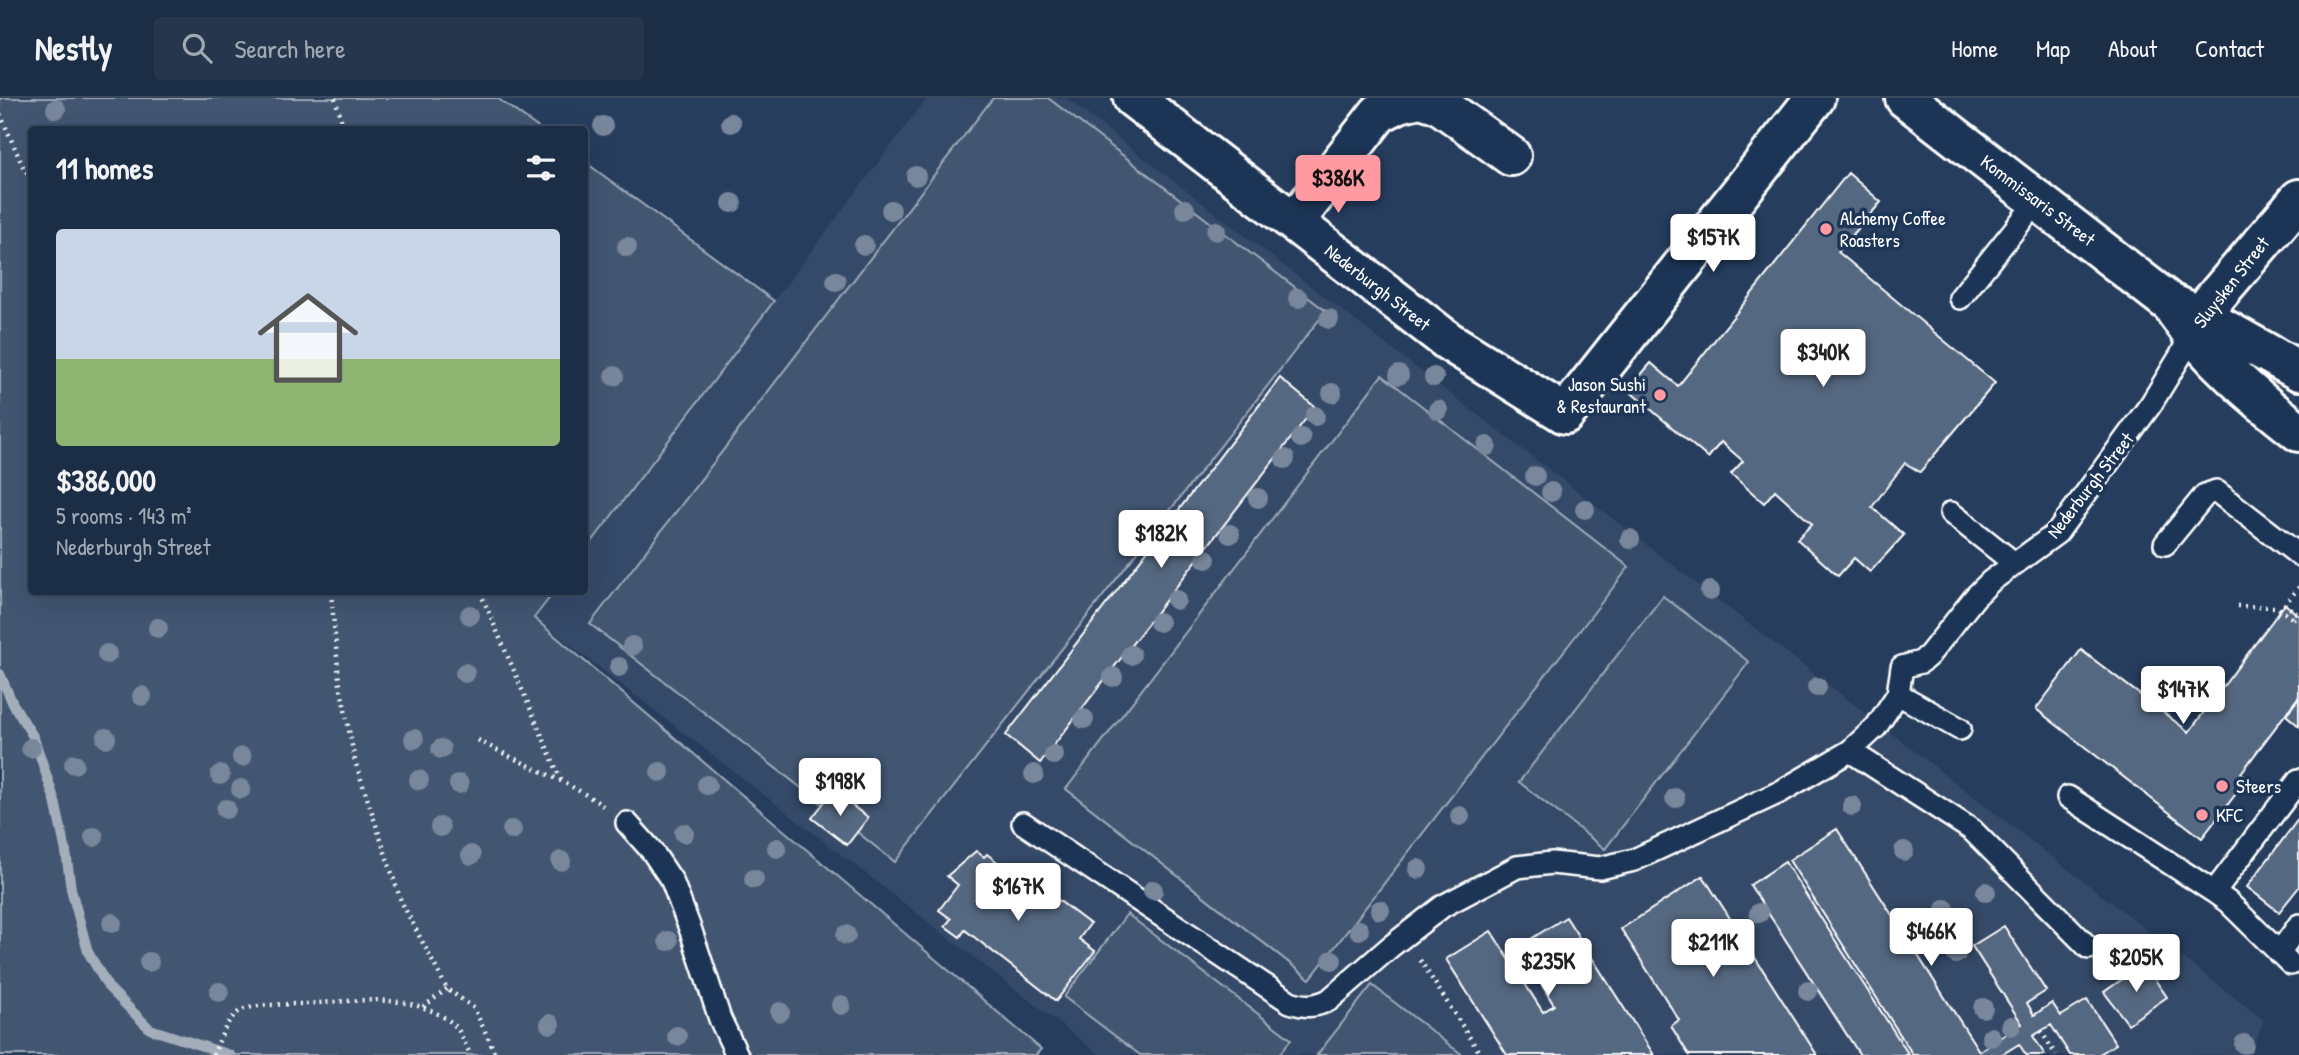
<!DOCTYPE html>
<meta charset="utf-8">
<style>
body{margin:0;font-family:"Patrick Hand",sans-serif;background:#25364d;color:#f1f3f6;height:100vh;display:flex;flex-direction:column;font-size:26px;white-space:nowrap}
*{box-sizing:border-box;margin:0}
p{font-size:23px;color:#a0a8b3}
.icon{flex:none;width:38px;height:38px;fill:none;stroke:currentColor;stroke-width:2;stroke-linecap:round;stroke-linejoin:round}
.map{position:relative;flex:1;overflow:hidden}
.side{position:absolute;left:28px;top:28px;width:560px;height:469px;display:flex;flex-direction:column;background:#1c2e46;border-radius:7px;box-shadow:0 7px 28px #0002,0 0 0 2px #3a4a5f}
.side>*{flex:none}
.price{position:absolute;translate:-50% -60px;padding:0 16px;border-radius:7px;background:#fff;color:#222;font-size:23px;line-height:46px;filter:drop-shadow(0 2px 4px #0008)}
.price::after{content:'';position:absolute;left:50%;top:42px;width:21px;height:16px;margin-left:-10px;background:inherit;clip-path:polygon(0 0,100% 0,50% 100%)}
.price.active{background:#ff9aa2;color:#111}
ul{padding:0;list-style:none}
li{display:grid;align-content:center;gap:14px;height:371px;padding:0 28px}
li span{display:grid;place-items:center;height:217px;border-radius:7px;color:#555}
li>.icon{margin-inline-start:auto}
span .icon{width:126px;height:126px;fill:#fffc;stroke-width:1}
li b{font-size:30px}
h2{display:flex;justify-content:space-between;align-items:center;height:84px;padding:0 28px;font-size:30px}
header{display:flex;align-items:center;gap:42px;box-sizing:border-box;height:98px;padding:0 35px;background:#1c2e46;border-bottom:2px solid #3a4a5f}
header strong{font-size:33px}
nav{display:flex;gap:38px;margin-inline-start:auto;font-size:24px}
.search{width:490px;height:63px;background:#25364d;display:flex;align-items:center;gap:18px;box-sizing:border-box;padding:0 24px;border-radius:7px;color:#a0a8b3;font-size:26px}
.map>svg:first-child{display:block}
</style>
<header>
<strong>Nestly</strong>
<div class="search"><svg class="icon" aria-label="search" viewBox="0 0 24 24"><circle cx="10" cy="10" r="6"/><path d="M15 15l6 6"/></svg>Search here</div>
<nav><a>Home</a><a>Map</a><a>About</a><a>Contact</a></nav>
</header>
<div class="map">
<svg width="2299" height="957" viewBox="0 0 2299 957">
<rect width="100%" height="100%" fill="#263d5e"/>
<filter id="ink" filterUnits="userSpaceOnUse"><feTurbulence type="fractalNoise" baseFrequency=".0143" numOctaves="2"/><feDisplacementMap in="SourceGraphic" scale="14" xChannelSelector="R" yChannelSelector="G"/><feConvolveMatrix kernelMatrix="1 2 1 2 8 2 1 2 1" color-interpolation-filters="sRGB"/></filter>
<g filter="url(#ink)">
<path fill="#344a68" d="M927 0H1066L2264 922 2250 957H1100L534 519 554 494H584L585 453Z"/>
<path fill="#425672" stroke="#a0aab8" stroke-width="2" d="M0 0H497L540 31 32 32V494H554L534 520 1041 951 1036 957H0Z
M993 0H1048L1326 213 895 764 857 734 868 719 833 693 822 706 590 526Z
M585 64 774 203 585 453Z
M1382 277 1629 469 1310 881 1066 691Z
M1663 498 1749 564 1605 751 1519 684Z
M1127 816 1291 941 1279 957H1140L1064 899Z
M1372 887 1452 949 1463 957H1317Z"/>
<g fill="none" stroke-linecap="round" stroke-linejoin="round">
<path stroke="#a4aebb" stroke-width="10" d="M0 576 13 606 34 640 55 703 66 754 71 791 88 854 108 889 150 931 230 957"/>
</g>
<path fill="#556781" stroke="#fff" stroke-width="2" d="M1848 75 1881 104 1838 154 1995 285 1920 374 1905 365 1872 409 1904 437 1870 474 1854 460 1838 478 1797 441 1812 426 1775 392 1764 405 1731 376 1743 363 1721 344 1708 360 1628 292 1651 265 1678 288Z
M1280 280 1315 309 1040 665 1006 637Z
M2285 506 2299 518V598L2241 675 2248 680 2202 740 2036 611 2081 552 2189 634Z
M2299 600V628L2286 617Z
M833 693 868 720 847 747 812 720Z
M2299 720V789L2279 814 2247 789Z
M1837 731 1979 953 2022 926 1972 848 2004 828 2046 893 2027 905 2034 917 2052 905 2061 918 2087 902 2116 946 2098 957H2070L2051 927 2033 938 2045 957H2026L2019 946 2001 957H1913L1789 762Z
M976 753 984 759 987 756 1005 770 1009 765 1090 826 1079 841 1095 853 1056 903 965 832 960 839 945 828 951 821 939 812 958 787 947 778Z
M1785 764 1909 957H1860L1750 787Z
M1703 778 1817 957H1689L1671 928 1679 922 1621 831Z
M1566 819 1654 957H1507L1446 861 1491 833 1543 914 1554 907 1518 849Z
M2144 866 2167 899 2128 926 2104 894Z"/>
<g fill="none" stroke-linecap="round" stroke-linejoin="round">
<defs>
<path id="lane" d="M1960 200 2038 102
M1951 415 2014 465
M2165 446 2205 397 2216 393 2299 457
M1898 596 1960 631
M1850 653 1972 732 2089 850
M2068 699 2214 794
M627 725 652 753 672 783 691 833 720 921 737 957
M1023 725 1290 904C1305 909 1314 909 1329 902L1390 849 1443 808 1517 769 1552 765 1600 770 1634 762 1780 694 1850 653 1876 629 1898 596 1902 569 1921 564 1929 557 1975 499 1991 483 2057 435 2151 306 2181 257 2191 235
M2279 855 2299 827
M2291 866 2228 804 2214 794 2299 682"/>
<path id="street" d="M1133 0 1448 243 1565 316 1815 0
M1421 0 1439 6 1511 58
M1905 0 2170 205 2201 218 2299 273
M1294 124 1379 15 1399 5 1419 0
M2176 214C2208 260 2255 300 2299 334
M2191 235 2212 203 2299 101"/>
</defs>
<use href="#lane" stroke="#fff" stroke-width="26"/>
<use href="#street" stroke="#fff" stroke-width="44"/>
<path stroke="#fff" stroke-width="4.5" stroke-dasharray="2 5" stroke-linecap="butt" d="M335 0 344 32
M0 16 24 71 32 80
M331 494 339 581 355 663 401 803 447 891 474 910 496 957
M480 494 562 684
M2237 508 2277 509 2293 521
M2293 521 2297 516 2285 506 2299 489
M478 642C519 665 565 681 603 708
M1420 862 1481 957
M423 909 447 891
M2041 933 2056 957
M213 957C220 942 226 920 242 912 255 906 291 906 306 906 352 903 408 894 448 922 461 930 463 944 471 957"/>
<use href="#lane" stroke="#1d3557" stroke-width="21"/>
<use href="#street" stroke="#1d3557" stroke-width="38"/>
</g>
<g fill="#79879c">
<circle cx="56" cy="11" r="10"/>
<circle cx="731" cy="25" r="10"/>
<circle cx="603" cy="28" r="10"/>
<circle cx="916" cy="78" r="10"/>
<circle cx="732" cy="105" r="10"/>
<circle cx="1185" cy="111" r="10"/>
<circle cx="891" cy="112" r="10"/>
<circle cx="1216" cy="133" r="10"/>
<circle cx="864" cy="147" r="10"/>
<circle cx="627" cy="149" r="10"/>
<circle cx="836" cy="183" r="10"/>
<circle cx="1298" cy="200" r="10"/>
<circle cx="1329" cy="221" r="10"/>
<circle cx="1399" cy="277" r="10"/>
<circle cx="614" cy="278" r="10"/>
<circle cx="1434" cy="279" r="10"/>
<circle cx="1332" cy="295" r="10"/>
<circle cx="1438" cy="312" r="10"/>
<circle cx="1315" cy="318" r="10"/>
<circle cx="1301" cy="340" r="10"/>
<circle cx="1487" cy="348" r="10"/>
<circle cx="1285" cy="361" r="10"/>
<circle cx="1535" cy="378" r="10"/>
<circle cx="1551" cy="394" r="10"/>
<circle cx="1258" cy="400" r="10"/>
<circle cx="1585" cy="411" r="10"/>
<circle cx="1230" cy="436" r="10"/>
<circle cx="1630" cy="441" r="10"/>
<circle cx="1206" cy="461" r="10"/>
<circle cx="1710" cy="493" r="10"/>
<circle cx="1176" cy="502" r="10"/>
<circle cx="470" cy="517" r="10"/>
<circle cx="1159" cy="524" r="10"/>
<circle cx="158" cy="530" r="10"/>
<circle cx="632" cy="548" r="10"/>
<circle cx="107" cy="556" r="10"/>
<circle cx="1131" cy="557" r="10"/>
<circle cx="619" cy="569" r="10"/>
<circle cx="465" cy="575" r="10"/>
<circle cx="1113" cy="579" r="10"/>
<circle cx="1817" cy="589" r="10"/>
<circle cx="142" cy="598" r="10"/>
<circle cx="1084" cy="621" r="10"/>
<circle cx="106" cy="640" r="10"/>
<circle cx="414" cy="641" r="10"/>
<circle cx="31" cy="650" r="10"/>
<circle cx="441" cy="651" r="10"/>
<circle cx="1054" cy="657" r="10"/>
<circle cx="242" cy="659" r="10"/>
<circle cx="74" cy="666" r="10"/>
<circle cx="660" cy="674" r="10"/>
<circle cx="1034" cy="676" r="10"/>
<circle cx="220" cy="677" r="10"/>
<circle cx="419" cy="682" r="10"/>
<circle cx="459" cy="686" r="10"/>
<circle cx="707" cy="687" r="10"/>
<circle cx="241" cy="691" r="10"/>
<circle cx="1675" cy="700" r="10"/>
<circle cx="1852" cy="708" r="10"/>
<circle cx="226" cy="711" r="10"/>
<circle cx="1460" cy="718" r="10"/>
<circle cx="440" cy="729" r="10"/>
<circle cx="512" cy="732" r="10"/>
<circle cx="684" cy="735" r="10"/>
<circle cx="94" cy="739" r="10"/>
<circle cx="777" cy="750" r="10"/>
<circle cx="1904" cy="753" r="10"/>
<circle cx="471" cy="757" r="10"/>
<circle cx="561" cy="763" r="10"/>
<circle cx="1418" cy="771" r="10"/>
<circle cx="754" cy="781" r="10"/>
<circle cx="1153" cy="792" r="10"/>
<circle cx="1986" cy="794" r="10"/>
<circle cx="1945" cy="811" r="10"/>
<circle cx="1380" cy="812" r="10"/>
<circle cx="1759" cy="815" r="10"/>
<circle cx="112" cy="825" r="10"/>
<circle cx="1359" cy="832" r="10"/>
<circle cx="846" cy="837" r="10"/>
<circle cx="668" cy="843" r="10"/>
<circle cx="1956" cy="856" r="10"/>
<circle cx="1332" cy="862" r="10"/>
<circle cx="149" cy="864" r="10"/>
<circle cx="1808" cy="893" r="10"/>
<circle cx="219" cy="894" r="10"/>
<circle cx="841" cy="907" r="10"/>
<circle cx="1983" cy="910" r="10"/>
<circle cx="780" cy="914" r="10"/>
<circle cx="550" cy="926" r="10"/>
<circle cx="2011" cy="928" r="10"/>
<circle cx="677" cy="938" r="10"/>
<circle cx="1991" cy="939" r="10"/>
<circle cx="2244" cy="946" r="10"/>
</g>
</g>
<g fill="#ff9aa2" stroke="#1d3557" stroke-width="2.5">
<circle cx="1826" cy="131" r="7"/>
<circle cx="1660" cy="297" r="7"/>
<circle cx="2222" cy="688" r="7"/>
<circle cx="2202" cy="717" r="7"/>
</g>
<g text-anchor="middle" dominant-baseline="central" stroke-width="7" stroke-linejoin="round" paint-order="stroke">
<g font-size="19" fill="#fff" stroke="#1d3557">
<text transform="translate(2038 102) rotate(37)">Kommissaris Street</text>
<text transform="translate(2231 184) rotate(-52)">Sluysken Street</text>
<text transform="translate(1378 189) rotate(38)">Nederburgh Street</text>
<text transform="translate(2090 387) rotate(-52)">Nederburgh Street</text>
</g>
<g font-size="19" fill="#fff" stroke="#1d3557" text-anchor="start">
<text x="1840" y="120">Alchemy Coffee<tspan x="1840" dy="22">Roasters</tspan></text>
<text x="1646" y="286" text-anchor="end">Jason Sushi<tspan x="1646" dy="22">&amp; Restaurant</tspan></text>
<text x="2236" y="688">Steers</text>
<text x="2216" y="717">KFC</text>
</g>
</g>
</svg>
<b class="price active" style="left:1338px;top:117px">$386K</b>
<b class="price" style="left:1713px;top:176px">$157K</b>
<b class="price" style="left:1823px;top:291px">$340K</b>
<b class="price" style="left:1161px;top:472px">$182K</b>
<b class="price" style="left:2183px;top:628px">$147K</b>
<b class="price" style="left:840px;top:720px">$198K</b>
<b class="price" style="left:1018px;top:825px">$167K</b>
<b class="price" style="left:1931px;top:870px">$466K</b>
<b class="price" style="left:1713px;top:881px">$211K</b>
<b class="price" style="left:2136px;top:896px">$205K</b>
<b class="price" style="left:1548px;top:900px">$235K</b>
<section class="side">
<h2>11 homes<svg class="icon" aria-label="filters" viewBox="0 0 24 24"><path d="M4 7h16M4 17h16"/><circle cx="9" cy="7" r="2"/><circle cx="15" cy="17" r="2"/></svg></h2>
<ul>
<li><span style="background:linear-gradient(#c9d6e8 60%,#8fb573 0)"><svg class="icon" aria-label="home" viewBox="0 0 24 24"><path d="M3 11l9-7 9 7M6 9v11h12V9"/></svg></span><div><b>$386,000</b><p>5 rooms · 143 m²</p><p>Nederburgh Street</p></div></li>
</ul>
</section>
</div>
